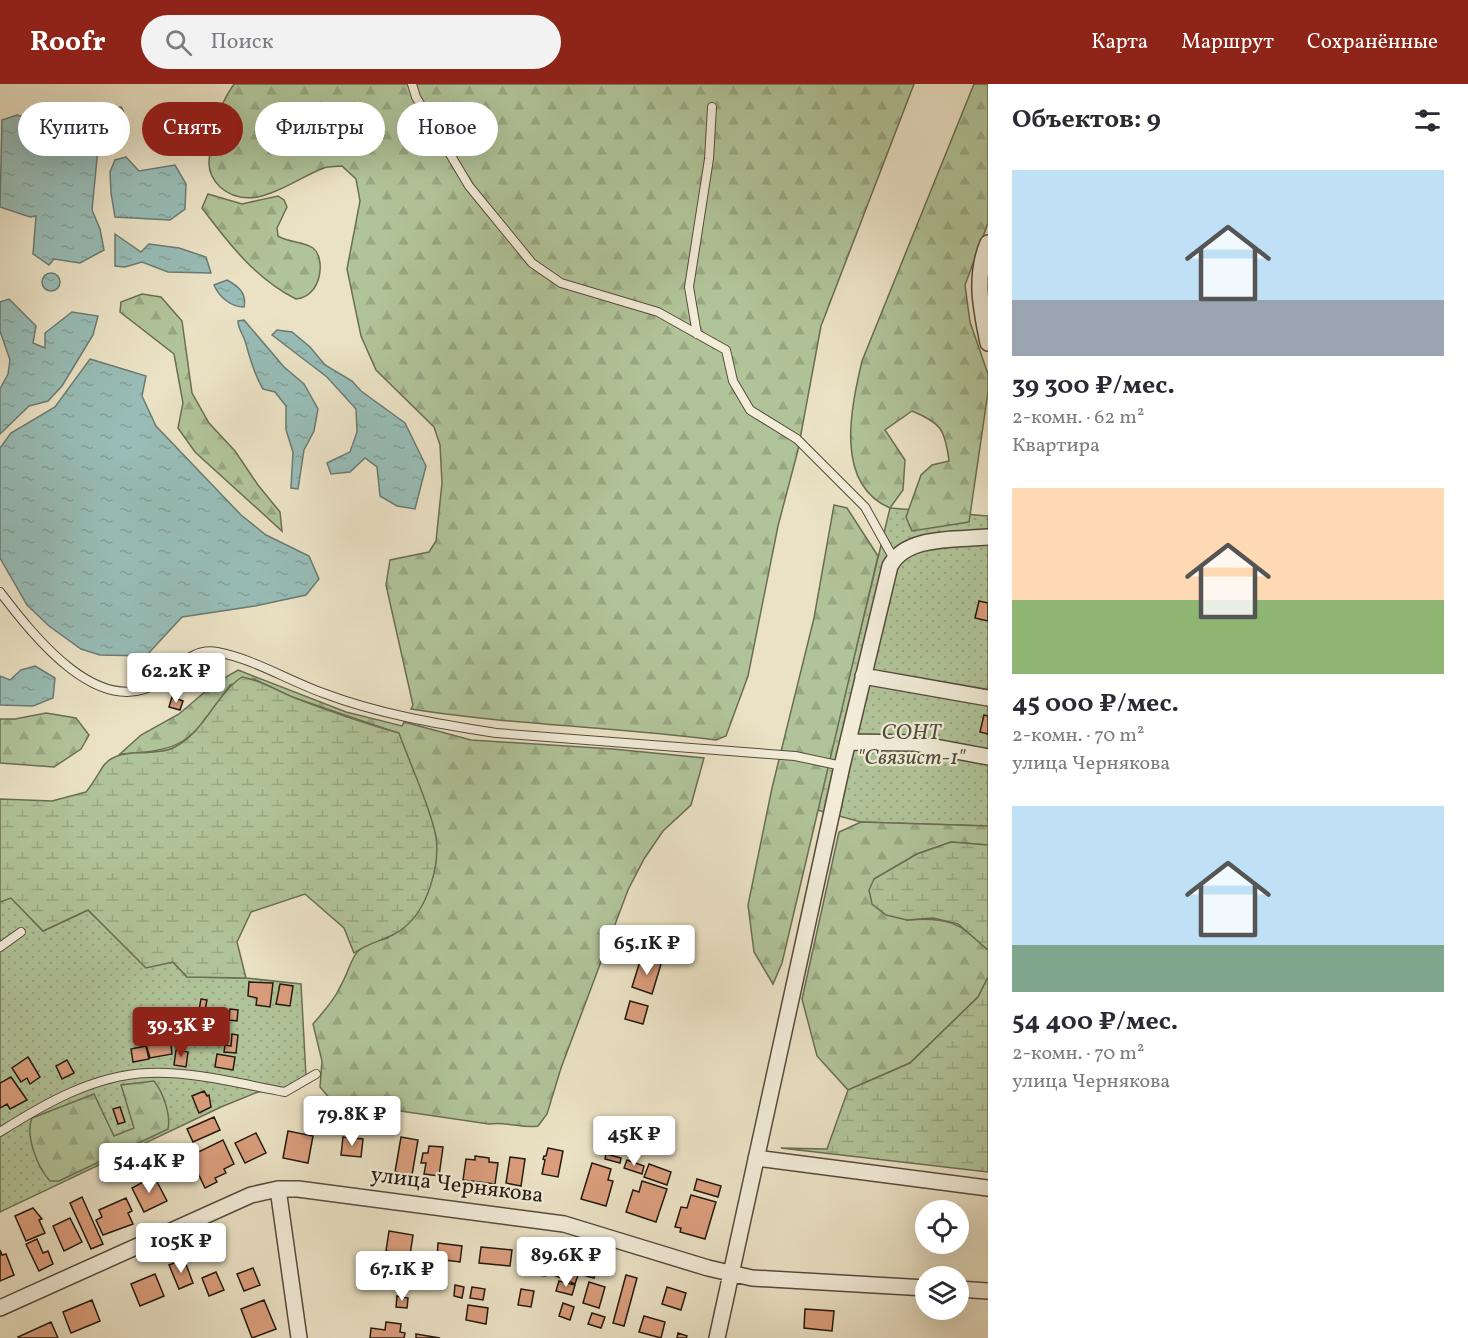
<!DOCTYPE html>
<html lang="ru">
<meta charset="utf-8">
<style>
body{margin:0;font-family:Vollkorn,serif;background:#f2f2f3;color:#2b2b33;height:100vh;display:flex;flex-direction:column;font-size:22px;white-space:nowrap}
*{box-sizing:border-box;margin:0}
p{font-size:20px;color:#7c7c81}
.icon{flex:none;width:33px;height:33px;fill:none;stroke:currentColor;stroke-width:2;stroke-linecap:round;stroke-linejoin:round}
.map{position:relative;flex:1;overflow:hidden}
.details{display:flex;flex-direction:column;background:#fff;width:480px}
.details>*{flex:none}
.guide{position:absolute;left:18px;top:18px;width:570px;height:54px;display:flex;gap:12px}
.fabs{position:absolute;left:915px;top:1116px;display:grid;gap:12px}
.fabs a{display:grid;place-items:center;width:54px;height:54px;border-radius:50%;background:#fff;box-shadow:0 6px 24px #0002;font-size:30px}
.price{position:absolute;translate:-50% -51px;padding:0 14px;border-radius:6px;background:#fff;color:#222;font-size:20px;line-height:39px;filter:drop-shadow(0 2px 3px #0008)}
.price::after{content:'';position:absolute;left:50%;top:36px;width:18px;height:14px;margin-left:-9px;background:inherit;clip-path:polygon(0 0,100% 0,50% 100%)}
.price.current{background:#8f2418;color:#fff}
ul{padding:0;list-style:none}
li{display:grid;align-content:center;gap:12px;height:318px;padding:0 24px}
li span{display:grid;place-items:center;height:186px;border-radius:0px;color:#555}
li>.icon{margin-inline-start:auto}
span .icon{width:108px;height:108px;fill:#fffc;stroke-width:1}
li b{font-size:26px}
h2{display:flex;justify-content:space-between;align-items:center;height:72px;padding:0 24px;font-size:26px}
.chip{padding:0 21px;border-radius:27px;background:#fff;box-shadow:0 6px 24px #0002;font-size:21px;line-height:54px}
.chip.current{background:#8f2418;color:#fff}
header{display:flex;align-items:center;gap:36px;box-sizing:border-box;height:84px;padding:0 30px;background:#8f2418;color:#fff}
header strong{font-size:28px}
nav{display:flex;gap:33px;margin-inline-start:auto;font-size:21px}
.search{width:420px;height:54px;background:#f2f2f3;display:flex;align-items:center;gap:15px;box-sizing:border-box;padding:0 21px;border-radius:33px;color:#7c7c81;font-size:22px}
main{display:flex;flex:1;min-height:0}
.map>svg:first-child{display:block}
</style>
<header>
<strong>Roofr</strong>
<div class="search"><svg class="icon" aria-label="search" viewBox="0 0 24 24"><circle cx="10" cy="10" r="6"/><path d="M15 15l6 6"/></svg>Поиск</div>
<nav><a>Карта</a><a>Маршрут</a><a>Сохранённые</a></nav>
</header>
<main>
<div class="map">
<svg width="988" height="1254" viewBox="0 0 988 1254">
<defs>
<pattern id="green-dots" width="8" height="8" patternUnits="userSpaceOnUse" patternTransform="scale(1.5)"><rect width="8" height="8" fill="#b1c499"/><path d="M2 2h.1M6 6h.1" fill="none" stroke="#98a883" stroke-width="1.8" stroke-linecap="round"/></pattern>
<pattern id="forest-firs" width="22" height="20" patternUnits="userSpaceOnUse" patternTransform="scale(1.5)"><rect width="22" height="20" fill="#b1c499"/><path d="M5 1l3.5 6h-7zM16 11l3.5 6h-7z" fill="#98a883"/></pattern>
<pattern id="wetland-marsh" width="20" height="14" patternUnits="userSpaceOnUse" patternTransform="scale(1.5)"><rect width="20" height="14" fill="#b1c499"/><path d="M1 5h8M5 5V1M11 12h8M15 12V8" fill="none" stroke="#98a883"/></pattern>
<pattern id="water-ripples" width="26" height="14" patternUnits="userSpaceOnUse" patternTransform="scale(1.5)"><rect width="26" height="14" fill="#98bdb7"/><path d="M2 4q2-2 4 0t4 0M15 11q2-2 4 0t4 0" fill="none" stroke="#83a29c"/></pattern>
</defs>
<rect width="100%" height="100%" fill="#ebe2c5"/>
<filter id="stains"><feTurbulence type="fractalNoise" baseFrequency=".00333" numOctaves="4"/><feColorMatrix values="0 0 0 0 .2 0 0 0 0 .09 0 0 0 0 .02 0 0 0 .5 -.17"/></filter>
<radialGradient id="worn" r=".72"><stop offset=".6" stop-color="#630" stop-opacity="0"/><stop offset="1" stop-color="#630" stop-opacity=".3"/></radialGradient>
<path fill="url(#green-dots)" stroke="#6a6e54" stroke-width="1.5" d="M890 424 988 432V742L861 738 817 726Z
M11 813 43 847 88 826 146 883 173 878 187 893 246 894 301 900 306 992 288 1004 258 1008 221 1023 0 1128V818Z"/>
<path fill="url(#forest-firs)" stroke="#6a6e54" stroke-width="1.5" d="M234 0H914L821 242 798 366 778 442 748 592 726 652 716 656C615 643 512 641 411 625L413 621 386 501 390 476 429 468 436 457 442 399 440 361 434 343 376 286 361 252 347 185 360 117 356 95 342 82C336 83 329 82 324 84 293 95 253 132 220 103 214 97 209 88 209 79 210 51 218 23 234 0Z
M974 0H988V139L965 201 970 238 988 290V308L969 438 912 447 906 433 921 391 932 381 949 377C945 345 941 339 912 327L885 346 905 376 903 406 890 424C834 400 851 324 862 277Z
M82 22 89 23 93 30 83 41 67 43 56 34 64 35 74 24Z
M121 23C130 36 124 55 109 58L104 50C111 43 109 33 114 24Z
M185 24 192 27C195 41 187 67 172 70 166 52 173 38 185 24Z
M208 110 242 120 278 112 284 116 287 123 277 144 278 152C289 159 303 157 313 164 326 174 322 213 296 215 256 195 229 160 202 124Z
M142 210 161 213 182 237 192 309 209 339 235 367 258 401 280 428 282 447 195 368 178 344 183 319 174 270 120 228 121 218Z
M834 421 847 424 878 472 782 879 773 900 754 868 748 821 772 704 814 534Z
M238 586 346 628 402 642 404 638 471 656 613 665 704 674 691 721 663 747 644 775 628 806 561 984 547 1030 538 1042C522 1045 507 1037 489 1040L332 1017 320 1003 322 977 313 940C322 929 333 918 339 905 357 874 346 864 388 854L436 754 398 649 292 613 254 595 230 601C195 654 186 668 120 670L141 651 179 630 214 600Z
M46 629 76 634 89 651 81 665 54 683 0 679V635H15Z
M861 738 988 742V761L951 758 917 770 874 795 907 836C945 833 962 838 988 866V893L978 913 910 979 848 1006 817 972 802 915 839 748Z
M154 997C163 1008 171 1031 168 1045L59 1097H50C37 1083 25 1051 32 1034L94 1010 114 1052 134 1044 121 1001Z"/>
<path fill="url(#wetland-marsh)" stroke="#6a6e54" stroke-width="1.5" d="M242 593C261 596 277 607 295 614 329 627 363 639 399 649 409 678 431 724 436 753 440 781 428 823 406 842 391 856 372 856 354 869L344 844 305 810 251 828 237 858 246 894 187 893 173 878 146 884 88 826 43 847 11 814 0 818V715L52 717 86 708C93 700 98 690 104 681 121 661 154 674 175 663 206 646 215 611 242 593Z
M951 758 988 761V866L958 840 933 834 907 836 886 831 872 820 869 806 874 795 917 770Z
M988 893V1088L781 1064 827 1065 848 1006 910 979 978 913Z"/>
<path fill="url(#water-ripples)" stroke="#6a7b74" stroke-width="1.5" d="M17 31 44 39 62 48 75 58 98 64 92 126 100 145 104 166 80 179 54 175 49 181 33 170 36 132 30 133 0 123 2 36Z
M126 73 139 87 175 81 186 100 185 125 170 136 115 133 111 109 110 88 115 76Z
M115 150 141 168 149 160 179 164 206 173 211 189 168 188 142 178 125 183 115 182Z
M42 198a9 9 0 1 1 18 0a9 9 0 1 1-18 0Z
M227 196C238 202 247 209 244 223 231 223 219 213 214 201Z
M9 215 36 242 33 259 45 264V249L72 228 98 232 93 251 62 302 48 317 29 322 0 350V305L8 290 10 276 0 247V218Z
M244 236 284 283 304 300 318 325 314 347 304 366 298 405 291 404 293 368 286 346V322L275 308 263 305C255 292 250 275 246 260 244 251 238 246 238 237Z
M277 246 292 248 310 263 325 281 352 297 361 307 405 339 426 382 415 425 397 422 380 412 377 383 365 374 350 388 331 390 327 379 350 368 357 348 356 325 327 293 272 251Z
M90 275 146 292 142 312 156 342 241 431 266 451 309 472 319 495 306 511 255 522 182 533 146 572 100 571 81 565 49 542 27 521 0 474V364L11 349 55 323Z
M35 582 55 594 53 614 33 622 0 621V592L10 596 21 586Z"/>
<path fill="#db9e7d" stroke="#24190f" stroke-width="1.5" d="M979 517 988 519V537L975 534Z
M172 613 183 617 180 626 169 623Z
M984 631 988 632V650L980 648Z
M641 874 661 880 652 910 632 903Z
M249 898 273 899 270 923 256 921 257 914 248 912Z
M280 900 293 902 290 922 276 920Z
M201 915 207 916 205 926H199Z
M630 917 648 922 643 940 625 935Z
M230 925 238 926 237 937 229 936Z
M186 935 203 937 199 957 183 955Z
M169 946 172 970 150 974 144 954 156 952 155 948Z
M232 950 238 951 236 969 224 968 225 961 231 962Z
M146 962 149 975 133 978 131 965Z
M176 966 188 968 186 983 174 981Z
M217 970 235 973 233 986 215 983Z
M28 973 40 993 30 1000 27 994 21 998 12 984Z
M67 976 74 989 62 995 56 982Z
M11 993 27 1016 10 1025 7 1020 0 1024V999Z
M204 1007 207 1012 209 1011 211 1023 199 1029 192 1012Z
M120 1023 125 1038 118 1040 113 1025Z
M214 1033 220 1046 193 1058 187 1045Z
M288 1047 313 1052 308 1079 283 1074Z
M256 1049 266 1069 245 1079 235 1059Z
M343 1053 363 1055 361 1073 341 1071Z
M401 1053 418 1056 412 1091 395 1088Z
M223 1056 234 1080 224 1085 226 1089 215 1094 217 1098 205 1104 190 1072Z
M429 1062 443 1063 439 1092 424 1090 426 1079H421L423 1069H428Z
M548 1064 563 1067 558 1093 542 1090 545 1076 543 1075 544 1072H546Z
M606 1070 621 1074 620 1079 605 1075Z
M475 1072 489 1074V1078L498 1079 495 1100 463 1096 466 1075 475 1076Z
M510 1073 525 1075 521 1102 506 1099Z
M627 1076 644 1082 642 1090 624 1084Z
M592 1079 611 1085 608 1096 613 1097 606 1122 581 1115Z
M649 1080 671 1088 667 1101 644 1093Z
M154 1092 167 1117 144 1128 132 1104Z
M697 1095 721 1102 718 1113 694 1106Z
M642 1097 667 1105 656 1138 626 1128 633 1106 639 1108Z
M691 1111 716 1118 705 1155 680 1148 681 1144 675 1143 681 1123 687 1124Z
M82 1113 103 1160 91 1165 70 1119Z
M126 1114 132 1127 128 1129 133 1140 103 1151 96 1136 102 1133 99 1126Z
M33 1124 42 1135 39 1136 45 1149 26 1157 15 1132Z
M70 1134 82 1158 64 1167 53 1142Z
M389 1147 413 1151 410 1171 386 1167Z
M37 1155 43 1169 48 1167 53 1180 39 1187 26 1160Z
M438 1159 462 1162 460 1178 437 1175Z
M481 1163 512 1166 510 1182 479 1179Z
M0 1166 2 1171 6 1170 14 1191 0 1197Z
M535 1168 548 1170 545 1192 532 1190Z
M591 1173 600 1175 594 1194 586 1192Z
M184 1175 193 1199 179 1205 169 1181Z
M566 1175 587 1181 584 1189 579 1188 575 1200 556 1192 559 1180 564 1182Z
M253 1184 260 1201 244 1207 237 1190Z
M216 1188 224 1206 209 1212 202 1194Z
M366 1189 380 1191 378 1204 364 1202Z
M155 1190 164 1212 140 1222 131 1200Z
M626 1191 637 1194 624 1242 613 1239Z
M559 1197 575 1201 572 1211 556 1207Z
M589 1198 605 1203 599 1224 583 1219Z
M455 1201 464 1203 462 1214 454 1212Z
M472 1203 485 1205 483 1216 470 1214Z
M667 1203 686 1209 681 1226 662 1220Z
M521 1205 534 1207 531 1223 518 1221Z
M397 1212 408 1214 407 1224 396 1223Z
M92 1216 100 1237 71 1249 63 1228Z
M264 1216 276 1245 252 1254 241 1225Z
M563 1219 574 1223 570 1236 559 1232Z
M468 1221 488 1224 486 1240 466 1236Z
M805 1225 834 1227 832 1247 804 1244Z
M592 1229 605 1233 601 1244 588 1240Z
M644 1232 665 1238 661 1254 639 1248Z
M51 1238 58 1254H19L18 1253Z
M386 1238 401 1240 400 1248 405 1249 404 1254H370L371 1244 385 1246Z
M678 1249 687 1252 686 1254H677Z
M416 1250 440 1254H416Z"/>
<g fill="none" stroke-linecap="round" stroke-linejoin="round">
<defs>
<path id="lane" d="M412 0 416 13 469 102 532 179 561 199 658 228 726 266 733 297 750 326 797 355 865 423 894 475
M697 250 689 203 709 75 712 23
M0 508C33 551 101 640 162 596 179 584 192 563 217 568 254 575 287 596 323 609 378 630 438 640 496 649L795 672 842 682
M0 863 21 848
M0 1048C44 1020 94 991 148 989 193 987 241 1000 285 1008L316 990"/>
<path id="street" d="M988 159C974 192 981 225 988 259
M863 592 988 614
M848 658 914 659 988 673
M756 1074 988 1104
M278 1105 299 1254
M958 1205 988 1207
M0 1224 251 1111 278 1105H298L564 1140 708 1184 752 1194 926 1204
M717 1254 842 682 890 482C906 451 957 456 988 453"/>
</defs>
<use href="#lane" stroke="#564b3c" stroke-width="10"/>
<use href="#street" stroke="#564b3c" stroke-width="18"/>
<use href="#lane" stroke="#f2ecd9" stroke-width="8"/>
<use href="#street" stroke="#f2ecd9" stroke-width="15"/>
</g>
<g text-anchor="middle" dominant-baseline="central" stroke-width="4.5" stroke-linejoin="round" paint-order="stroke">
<g font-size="22" font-style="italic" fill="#4e4c38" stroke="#f2ecd9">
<text x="911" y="649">СОНТ<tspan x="911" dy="25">"Связист-1"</tspan></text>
</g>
<g font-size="22" fill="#24190f" stroke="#f2ecd9">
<text transform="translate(457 1102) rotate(7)">улица Чернякова</text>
</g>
</g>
<rect width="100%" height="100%" filter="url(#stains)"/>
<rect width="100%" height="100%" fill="url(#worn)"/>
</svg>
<div class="fabs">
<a><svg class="icon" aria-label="locate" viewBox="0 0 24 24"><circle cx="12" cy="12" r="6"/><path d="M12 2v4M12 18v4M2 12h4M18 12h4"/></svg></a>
<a><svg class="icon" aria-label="layers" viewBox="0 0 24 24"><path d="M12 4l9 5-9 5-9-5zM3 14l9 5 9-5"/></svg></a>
</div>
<b class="price" style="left:176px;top:620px">62.2K ₽</b>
<b class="price" style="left:647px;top:892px">65.1K ₽</b>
<b class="price current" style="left:181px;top:974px">39.3K ₽</b>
<b class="price" style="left:352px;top:1063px">79.8K ₽</b>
<b class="price" style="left:634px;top:1083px">45K ₽</b>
<b class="price" style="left:149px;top:1110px">54.4K ₽</b>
<b class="price" style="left:181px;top:1190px">105K ₽</b>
<b class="price" style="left:566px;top:1204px">89.6K ₽</b>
<b class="price" style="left:402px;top:1218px">67.1K ₽</b>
<div class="guide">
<a class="chip">Купить</a>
<a class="chip current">Снять</a>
<a class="chip">Фильтры</a>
<a class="chip">Новое</a>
</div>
</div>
<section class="details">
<h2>Объектов: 9<svg class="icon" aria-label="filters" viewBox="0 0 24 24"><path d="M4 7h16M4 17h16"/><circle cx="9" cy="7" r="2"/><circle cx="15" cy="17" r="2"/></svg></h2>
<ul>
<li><span style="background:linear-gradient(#bfe0f5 70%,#9aa5b1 0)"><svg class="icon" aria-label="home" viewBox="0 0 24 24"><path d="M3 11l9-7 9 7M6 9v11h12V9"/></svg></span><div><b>39 300 ₽/мес.</b><p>2-комн. · 62 m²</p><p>Квартира</p></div></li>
<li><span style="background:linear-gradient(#ffd9b3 60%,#8fb573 0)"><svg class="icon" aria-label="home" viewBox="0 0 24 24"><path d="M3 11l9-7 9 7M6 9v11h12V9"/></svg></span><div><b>45 000 ₽/мес.</b><p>2-комн. · 70 m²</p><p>улица Чернякова</p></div></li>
<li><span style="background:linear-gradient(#bfe0f5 75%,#7fa58c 0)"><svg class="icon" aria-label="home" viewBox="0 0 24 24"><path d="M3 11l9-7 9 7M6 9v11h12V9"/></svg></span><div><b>54 400 ₽/мес.</b><p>2-комн. · 70 m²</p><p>улица Чернякова</p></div></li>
</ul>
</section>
</main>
